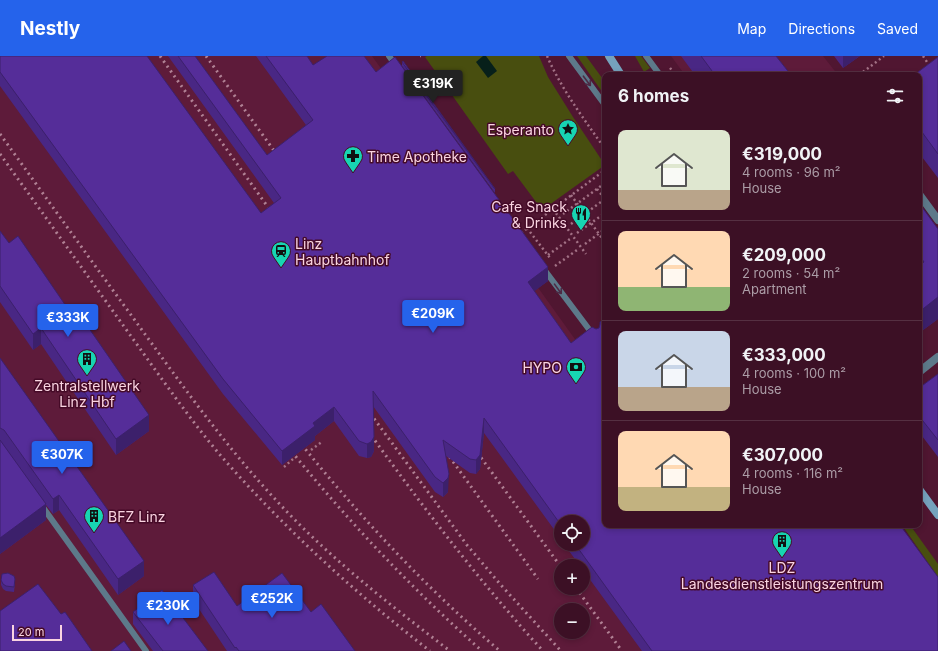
<!DOCTYPE html>
<meta charset="utf-8">
<style>
body{margin:0;font-family:Inter,sans-serif;background:#471e32;color:#f1f3f6;height:100vh;display:flex;flex-direction:column;font-size:15px;white-space:nowrap}
*{box-sizing:border-box;margin:0}
p{font-size:13px;color:#ac9da7}
.icon{flex:none;width:22px;height:22px;fill:none;stroke:currentColor;stroke-width:2;stroke-linecap:round;stroke-linejoin:round}
.map{position:relative;flex:1;overflow:hidden}
.panel{position:absolute;left:602px;top:16px;width:320px;height:456px;display:flex;flex-direction:column;background:#3c1025;border-radius:8px;box-shadow:0 2px 6px #0003,0 0 0 1px #553042}
.panel>*{flex:none}
.buttons{position:absolute;left:554px;top:459px;display:grid;gap:8px}
.buttons a{display:grid;place-items:center;width:36px;height:36px;border-radius:50%;background:#3c1025;box-shadow:0 2px 6px #0003,0 0 0 1px #553042;font-size:20px}
.scale{position:absolute;left:12px;bottom:10px;width:50px;box-sizing:border-box;padding-left:4px;border:2px solid #fad4e1;border-top:0;font-size:11px;line-height:14px;white-space:nowrap;color:#fad4e1;-webkit-text-stroke:3px #450a27;paint-order:stroke}
.price{position:absolute;translate:-50% -34px;padding:0 9px;border-radius:4px;background:#2563eb;color:#fff;font-size:13px;line-height:26px;filter:drop-shadow(0 1px 2px #0008)}
.price::after{content:'';position:absolute;left:50%;top:24px;width:12px;height:9px;margin-left:-6px;background:inherit;clip-path:polygon(0 0,100% 0,50% 100%)}
.price.selected{background:#222;color:#fff}
ul{padding:0;list-style:none}
li{display:flex;align-items:center;gap:12px;height:100px;padding:0 16px}
li+li{border-top:1px solid #553042}
li span{display:grid;place-items:center;flex:none;width:112px;height:80px;border-radius:8px;color:#555}
li>.icon{margin-inline-start:auto}
span .icon{width:48px;height:48px;fill:#fffc;stroke-width:1}
li b{font-size:17px}
h2{display:flex;justify-content:space-between;align-items:center;height:48px;padding:0 16px;font-size:17px}
header{display:flex;align-items:center;gap:24px;box-sizing:border-box;height:56px;padding:0 20px;background:#2563eb;color:#fff}
header strong{font-size:19px}
nav{display:flex;gap:22px;margin-inline-start:auto;font-size:14px}
.map>svg:first-child{display:block}
</style>
<header>
<strong>Nestly</strong>
<nav><a>Map</a><a>Directions</a><a>Saved</a></nav>
</header>
<div class="map">
<svg width="938" height="595" viewBox="0 0 938 595">
<rect width="100%" height="100%" fill="#501631"/>
<path fill="#5e1b3a" fill-rule="evenodd" d="M0 0H372L582 293 605 469 717 595H0ZM561 466H583V488H561ZM561 510H583V532H561ZM561 554H583V576H561Z
M671 0H823L838 19H685Z"/>
<path fill="#484e0f" d="M427 0H539L548 21 573 61 605 109 542 154 513 115 508 118 425 1Z
M577 0H586L605 26V40Z
M635 0H641L650 12 644 16Z
M902 469H910L938 508V521Z"/>
<path fill="#07201a" d="M483 0H486L497 15 488 22 476 6Z"/>
<g fill="none" stroke-linecap="round" stroke-linejoin="round">
<path stroke="#a27185" stroke-width="2.5" stroke-dasharray="2 3" stroke-linecap="butt" d="M420 0H421
M547 0C562 34 584 63 605 93
M923 0 929 9
M670 12 676 19
M694 19H695
M859 19 884 0
M597 133 605 143
M571 139 604 185
M553 153 586 198
M563 158 605 127
M571 168 605 143
M527 172 550 202
M521 177 605 114
M577 177 605 157
M585 188 605 173
M548 199 570 183
M555 210 577 194
M311 394 323 385
M284 411 293 403"/>
<path stroke="#5d798a" stroke-width="6" d="M389 0 397 11
M569 0 605 49
M646 0 660 19
M543 212 594 280
M42 450 146 595"/>
<path stroke="#5d798a" stroke-width="8" d="M919 138 938 164
M919 316 938 301"/>
<path stroke="#75a2bd" stroke-width="8" d="M609 0 621 19
M919 433 938 459"/>
<path stroke="#b08194" stroke-width="3" stroke-dasharray="2 4" stroke-linecap="butt" d="M160 0 275 161
M206 0 280 103
M0 78C45 140 89 202 134 263 179 325 223 387 275 443 327 500 389 548 450 595
M0 98C47 163 94 229 141 294 167 330 193 367 221 400 285 473 354 536 430 595
M367 353 467 489 500 528 561 595
M368 375C423 451 479 525 543 595
M298 384C359 460 426 532 500 595
M288 391C347 464 412 533 482 595
M474 392 561 511
M446 396 538 523
M576 532 622 595"/>
</g>
<path fill="#492784" d="M0 0 261 157 274 147 168 0H195L267 99 306 69 256 0H307L313 9 376 16 548 225 534 235 571 287 599 272 600 270V266L938 595H642L583 514V510H580L564 488H583L561 466V483L484 377 480 413 476 418 470 417 446 400 448 436 443 441 435 436 373 350 374 395 371 401 367 402 359 400 334 365 315 380V384L282 409 223 338 0 30Z
M681 0H776L791 19H695Z
M834 0H860L843 12Z
M938 1V122L919 97V19Z
M402 6 495 133V137L402 10Z
M919 147 938 173V263L919 277Z
M0 175 149 375 116 399 41 288 33 294 0 246Z
M0 302 144 520 118 539 59 454 53 458 46 449V464L0 498Z
M938 318V401L919 376V332Z
M1 524 15 527 14 536 6 535 3 533 1 529Z
M193 529 237 550 311 556 355 595H227L193 544Z
M133 556 208 595H153L133 568Z"/>
<path fill="#3c206b" d="M843 0H860L843 12Z
M548 211V225L528 240V226Z
M938 241V263L919 277V256Z
M41 272V288L33 294V278Z
M334 351V365L315 380V384L282 409V395L313 367Z
M149 359V375L116 399V383Z
M484 362V377L480 413 476 418V404Z
M374 381V395L371 401 367 402V388Z
M449 418 448 436 443 441V427Z
M59 439V454L53 458V443Z
M46 448V464L0 498V482Z
M144 505V520L118 539V523Z"/>
<path fill="#552d99" stroke="#3c206b" d="M0 0H147L261 157 281 142 178 0H195L267 99 313 64 266 0H307L313 9 327 0H364L376 16 395 1 548 211 528 226 571 287 592 271 596 273 599 272 600 268V266L605 262V469H900L938 521V595H652L575 488H583V466H561V469L484 362 480 399 476 404 470 403 443 384 449 418 448 422 443 427 435 421 373 335 374 381 371 386 367 388 359 385 334 351 313 367 315 370 282 395 223 323 0 16Z
M701 0H776L791 19H715Z
M938 1V98L919 72V19H914Z
M403 5 495 133 402 6Z
M919 147 938 173V241L919 256V209L924 206 919 199Z
M0 175 9 187 18 180 81 272 86 268 149 359 116 383 41 272 33 278 0 230Z
M0 302 144 505 118 523 59 439 53 443 4 374 0 372Z
M938 318V384L919 360V332Z
M0 384 46 448 0 482Z
M214 516 237 550 282 517 311 556 321 548 355 595H239L236 591 235 592 193 529Z
M8 517 14 520 15 523 14 531 6 530 3 528 1 524 2 518Z
M38 528 61 558 65 556 92 595H0V555Z
M162 534 208 595H163L133 556Z
M124 585 131 595H111Z"/>
<defs><path id="oneway-shaft" d="M-6 0H5M1.5-3L5.5 0L1.5 3" fill="none" stroke-width="1.6" stroke-linecap="round" stroke-linejoin="round"/></defs>
<g stroke="#4c2b45">
<use href="#oneway-shaft" transform="translate(587 25) rotate(53)"/>
<use href="#oneway-shaft" transform="translate(558 233) rotate(54)"/>
</g>
<defs>
<symbol id="sight-pin" viewBox="-11 -11 22 30"><path d="M0 17L-7.5 6A9.5 9.5 0 1 1 7.5 6Z" fill="#17d5b2" stroke="#450a27"/><path d="M0-6L1.8-2.2L6-1.7L2.9 1.2L3.7 5.4L0 3.3L-3.7 5.4L-2.9 1.2L-6-1.7L-1.8-2.2Z" fill="#111"/></symbol>
<symbol id="pharmacy-pin" viewBox="-11 -11 22 30"><path d="M0 17L-7.5 6A9.5 9.5 0 1 1 7.5 6Z" fill="#17d5b2" stroke="#450a27"/><path d="M-2-6h4v4h4v4h-4v4h-4v-4h-4v-4h4Z" fill="#111"/></symbol>
<symbol id="restaurant-pin" viewBox="-11 -11 22 30"><path d="M0 17L-7.5 6A9.5 9.5 0 1 1 7.5 6Z" fill="#17d5b2" stroke="#450a27"/><path d="M-5-6h1v4h1v-4h1v4h1v-4h1v5L-1.5 .5V6h-2V.5L-5-1ZM5-6V6H3V1.5H1.5Q1.5-4 5-6Z" fill="#111"/></symbol>
<symbol id="station-pin" viewBox="-11 -11 22 30"><path d="M0 17L-7.5 6A9.5 9.5 0 1 1 7.5 6Z" fill="#17d5b2" stroke="#450a27"/><path d="M-3-6H3Q5-6 5-4V2Q5 4 3 4L4.5 6H3L1.5 4h-3L-3 6H-4.5L-3 4Q-5 4-5 2V-4Q-5-6-3-6ZM-3.5-4v3h7v-3ZM-3.5 1v1.5H-2V1ZM2 1v1.5H3.5V1Z" fill="#111"/></symbol>
<symbol id="building-pin" viewBox="-11 -11 22 30"><path d="M0 17L-7.5 6A9.5 9.5 0 1 1 7.5 6Z" fill="#17d5b2" stroke="#450a27"/><path d="M-4-6H4V6H1V3H-1V6H-4ZM-2.5-4.3h1.7v1.8h-1.7ZM.8-4.3h1.7v1.8H.8ZM-2.5-1h1.7V.8h-1.7ZM.8-1h1.7V.8H.8Z" fill="#111"/></symbol>
<symbol id="bank-pin" viewBox="-11 -11 22 30"><path d="M0 17L-7.5 6A9.5 9.5 0 1 1 7.5 6Z" fill="#17d5b2" stroke="#450a27"/><path d="M-6-4H6V4H-6ZM0-2.3a2.3 2.3 0 1 0 0 4.6a2.3 2.3 0 1 0 0-4.6Z" fill="#111"/></symbol>
</defs>
<g fill-rule="evenodd">
<use href="#sight-pin" x="557" y="62" width="22" height="30"/>
<use href="#pharmacy-pin" x="342" y="89" width="22" height="30"/>
<use href="#restaurant-pin" x="570" y="147" width="22" height="30"/>
<use href="#station-pin" x="270" y="184" width="22" height="30"/>
<use href="#building-pin" x="76" y="292" width="22" height="30"/>
<use href="#bank-pin" x="565" y="300" width="22" height="30"/>
<use href="#building-pin" x="83" y="449" width="22" height="30"/>
<use href="#building-pin" x="771" y="474" width="22" height="30"/>
</g>
<g text-anchor="middle" dominant-baseline="central" stroke-width="3" stroke-linejoin="round" paint-order="stroke">
<g font-size="14" fill="#fad4e1" stroke="#450a27" text-anchor="end">
<text x="554" y="73">Esperanto</text>
<text x="367" y="100" text-anchor="start">Time Apotheke</text>
<text x="567" y="150">Cafe Snack<tspan x="567" dy="16">&amp; Drinks</tspan></text>
<text x="295" y="187" text-anchor="start">Linz<tspan x="295" dy="16">Hauptbahnhof</tspan></text>
<text x="562" y="311">HYPO</text>
<text x="87" y="329" text-anchor="middle">Zentralstellwerk<tspan x="87" dy="16">Linz Hbf</tspan></text>
<text x="108" y="460" text-anchor="start">BFZ Linz</text>
<text x="782" y="511" text-anchor="middle">LDZ<tspan x="782" dy="16">Landesdienstleistungszentrum</tspan></text>
</g>
</g>
</svg>
<div class="buttons">
<a><svg class="icon" aria-label="locate" viewBox="0 0 24 24"><circle cx="12" cy="12" r="6"/><path d="M12 2v4M12 18v4M2 12h4M18 12h4"/></svg></a>
<a>+</a>
<a>−</a>
</div>
<div class="scale">20 m</div>
<b class="price selected" style="left:433px;top:48px">€319K</b>
<b class="price" style="left:433px;top:278px">€209K</b>
<b class="price" style="left:68px;top:282px">€333K</b>
<b class="price" style="left:62px;top:419px">€307K</b>
<b class="price" style="left:272px;top:563px">€252K</b>
<b class="price" style="left:168px;top:570px">€230K</b>
<section class="panel">
<h2>6 homes<svg class="icon" aria-label="filters" viewBox="0 0 24 24"><path d="M4 7h16M4 17h16"/><circle cx="9" cy="7" r="2"/><circle cx="15" cy="17" r="2"/></svg></h2>
<ul>
<li><span style="background:linear-gradient(#dfe7d0 75%,#b9a48a 0)"><svg class="icon" aria-label="home" viewBox="0 0 24 24"><path d="M3 11l9-7 9 7M6 9v11h12V9"/></svg></span><div><b>€319,000</b><p>4 rooms · 96 m²</p><p>House</p></div></li>
<li><span style="background:linear-gradient(#ffd9b3 70%,#8fb573 0)"><svg class="icon" aria-label="home" viewBox="0 0 24 24"><path d="M3 11l9-7 9 7M6 9v11h12V9"/></svg></span><div><b>€209,000</b><p>2 rooms · 54 m²</p><p>Apartment</p></div></li>
<li><span style="background:linear-gradient(#c9d6e8 70%,#b9a48a 0)"><svg class="icon" aria-label="home" viewBox="0 0 24 24"><path d="M3 11l9-7 9 7M6 9v11h12V9"/></svg></span><div><b>€333,000</b><p>4 rooms · 100 m²</p><p>House</p></div></li>
<li><span style="background:linear-gradient(#ffd9b3 70%,#c2b280 0)"><svg class="icon" aria-label="home" viewBox="0 0 24 24"><path d="M3 11l9-7 9 7M6 9v11h12V9"/></svg></span><div><b>€307,000</b><p>4 rooms · 116 m²</p><p>House</p></div></li>
</ul>
</section>
</div>
